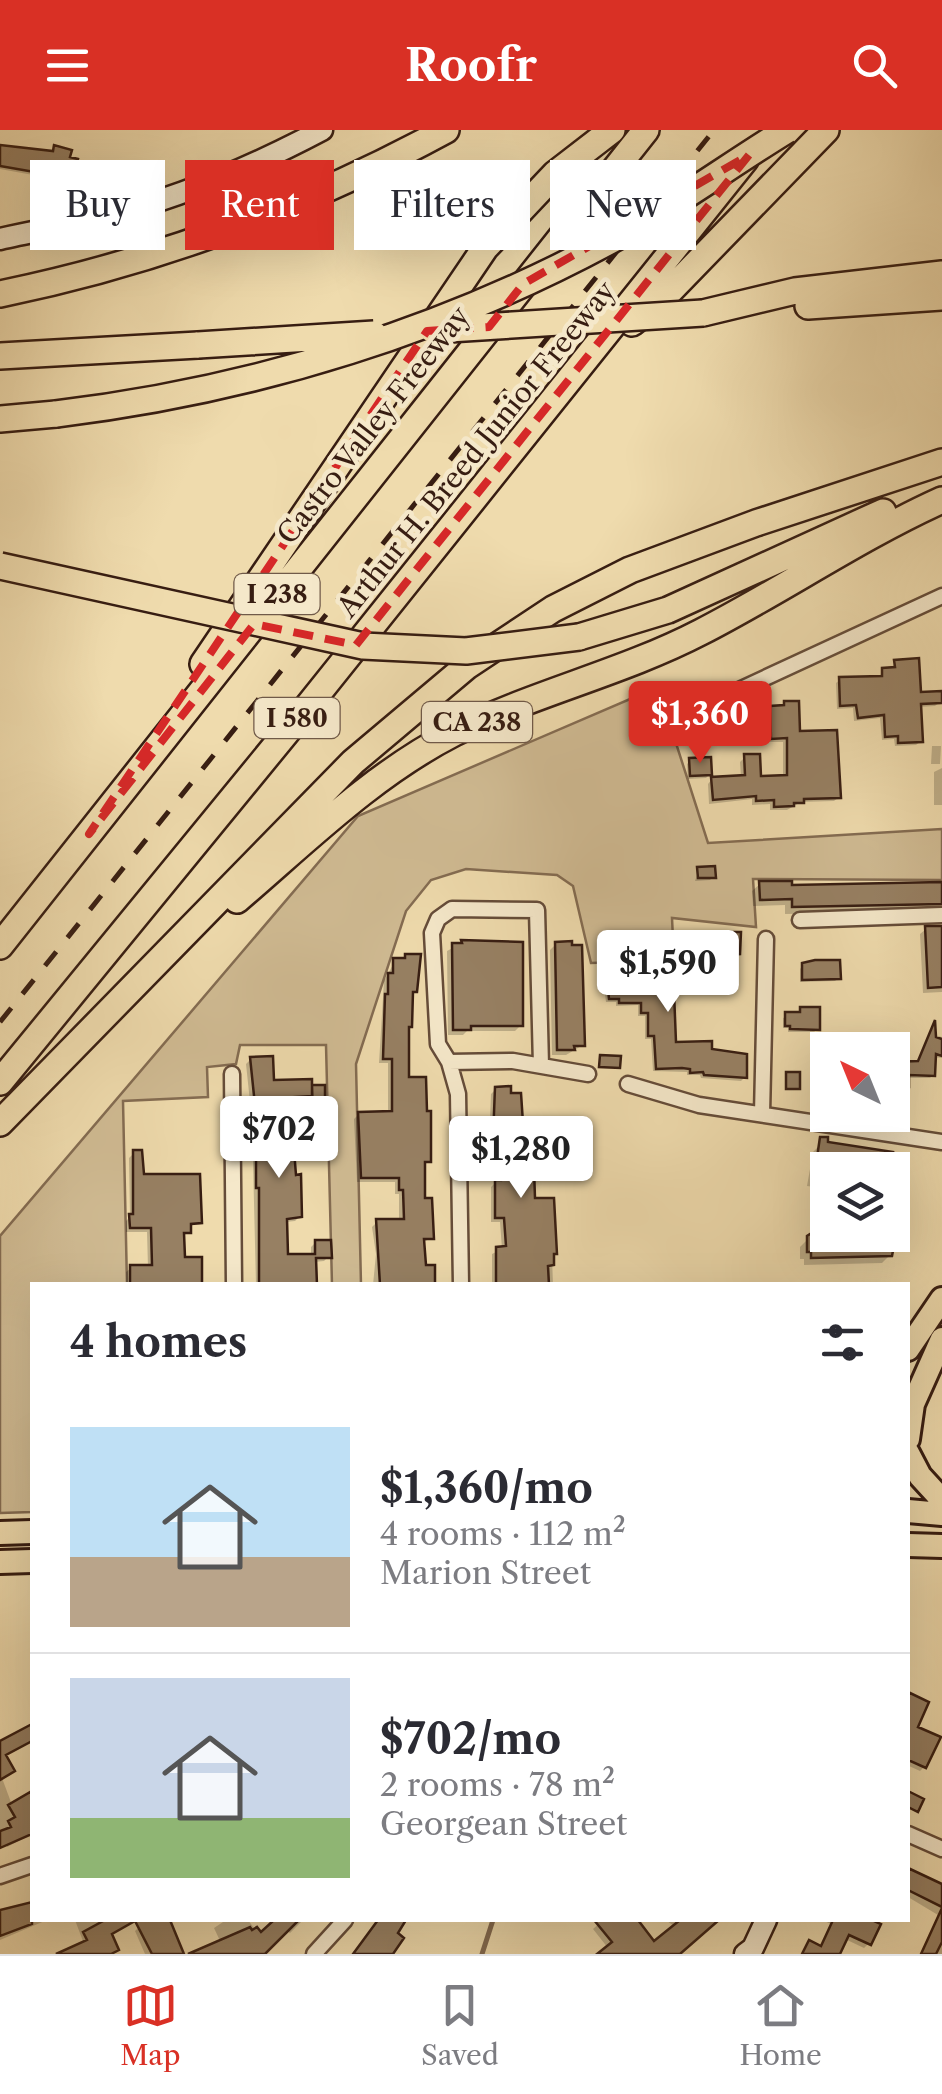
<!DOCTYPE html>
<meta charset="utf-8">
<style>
body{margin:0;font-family:"Libre Caslon Text",serif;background:#f2f2f3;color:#2b2b33;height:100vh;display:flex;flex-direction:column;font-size:38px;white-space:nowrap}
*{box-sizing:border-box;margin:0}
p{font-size:32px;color:#7c7c81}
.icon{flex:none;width:55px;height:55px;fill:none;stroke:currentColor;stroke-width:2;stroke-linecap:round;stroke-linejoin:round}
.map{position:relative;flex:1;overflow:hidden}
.details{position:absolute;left:30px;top:1152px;width:880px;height:640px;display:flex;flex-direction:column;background:#fff;border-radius:0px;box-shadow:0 10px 40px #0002}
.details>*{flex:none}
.banner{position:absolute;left:30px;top:30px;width:882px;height:90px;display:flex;gap:20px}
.needle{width:65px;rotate:317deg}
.buttons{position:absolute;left:810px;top:902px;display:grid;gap:20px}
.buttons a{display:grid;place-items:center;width:100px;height:100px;border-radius:0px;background:#fff;box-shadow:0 10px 40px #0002;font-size:50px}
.price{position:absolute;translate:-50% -85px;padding:0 22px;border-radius:10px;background:#fff;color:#222;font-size:32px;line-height:65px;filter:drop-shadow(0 2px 5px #0008)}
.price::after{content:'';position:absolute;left:50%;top:60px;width:30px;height:22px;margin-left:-15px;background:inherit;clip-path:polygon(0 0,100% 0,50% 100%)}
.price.current{background:#d93025;color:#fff}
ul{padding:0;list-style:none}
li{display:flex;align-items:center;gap:30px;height:250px;padding:0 40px}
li+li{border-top:2px solid #e1e1e2}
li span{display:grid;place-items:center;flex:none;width:280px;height:200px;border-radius:0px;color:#555}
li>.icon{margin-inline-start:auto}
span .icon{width:120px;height:120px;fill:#fffc;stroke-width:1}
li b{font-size:42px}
h2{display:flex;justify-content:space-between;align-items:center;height:120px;padding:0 40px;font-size:42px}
.pill{padding:0 35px;border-radius:0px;background:#fff;box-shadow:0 10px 40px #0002;font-size:35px;line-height:90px}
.pill.current{background:#d93025;color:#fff}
header{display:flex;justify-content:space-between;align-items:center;height:130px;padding:0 40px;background:#d93025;color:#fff;font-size:45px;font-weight:800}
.menu{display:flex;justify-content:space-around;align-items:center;height:140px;border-top:2px solid #e1e1e2;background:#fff;font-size:28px;color:#7c7c81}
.menu a{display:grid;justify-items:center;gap:5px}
.menu .current{color:#d93025}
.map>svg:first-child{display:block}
</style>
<header><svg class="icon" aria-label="menu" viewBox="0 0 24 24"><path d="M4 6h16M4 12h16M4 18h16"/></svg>Roofr<svg class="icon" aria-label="search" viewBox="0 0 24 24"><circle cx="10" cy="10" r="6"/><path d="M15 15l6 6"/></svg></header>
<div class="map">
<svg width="942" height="1824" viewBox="0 0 942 1824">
<rect width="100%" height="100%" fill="#efdbad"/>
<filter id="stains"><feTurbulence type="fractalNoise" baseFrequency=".002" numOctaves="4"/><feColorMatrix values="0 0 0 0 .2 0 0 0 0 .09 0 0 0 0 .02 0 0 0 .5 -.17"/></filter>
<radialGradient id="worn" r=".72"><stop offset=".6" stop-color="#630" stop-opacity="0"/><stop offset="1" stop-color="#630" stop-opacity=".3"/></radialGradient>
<path fill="#d0bb93" stroke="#846c52" stroke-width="2.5" d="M658 557 708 713 942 699V750L753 749 756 797 672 788 674 830 591 833 573 756 557 745 466 739 431 750 406 781 356 934 361 1155H332L326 915H240L236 934 207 937 208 967 123 971 127 1155H32V1382L0 1383V1106L358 686Z"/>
<path fill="#0003" d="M0 17 52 21 55 18 69 51 60 59 42 54 44 47 0 39Z
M895 532 918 564 940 572 935 576 919 577 921 611 916 615 895 616 894 609 882 610 880 588 854 591 853 578 837 579 836 553 841 549 879 548 883 540 891 539Z
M771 578 798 604 839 667 834 671 801 672 787 680H770V674L752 675V669L709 674 708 654 712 649 741 647 740 632 745 627 758 649 783 648V612H767L766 583Z
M932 616H941L940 634H931Z
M690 631 710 644 706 648 688 649 687 634Z
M942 638V675H934V642Z
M699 739 713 747 710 750 695 751Z
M760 754 789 757 942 754V782L785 784V775L753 776 752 761Z
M942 796V862L923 863 920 804 926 799Z
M706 804 738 822 731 829H705L703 807Z
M462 813 521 895 515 901H467L463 905H448L447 821Z
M556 814 569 818 583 915 566 925H552L550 820Z
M645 814 667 840 674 914 709 921 745 947 741 951 701 948 700 945H687V942L653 941 651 909H645V886H638V875L616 876V872H606L605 864V843L609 839 639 836 641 818Z
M395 831 415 861 411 865 407 899 406 950 428 1031 423 1037V1070L431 1108 422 1113 423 1138 432 1155H373L376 1124 372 1097 377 1092 399 1091V1064H395V1052H357L354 989 359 984H388V933H379L384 851Z
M803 835 838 848 835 851 800 852V839Z
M801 880 817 899 814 902H788V898H783V888Z
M934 905 942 907V928L933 927V945L930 948H907V959L892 963V936L917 934Z
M251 929 271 952 310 961 313 957 322 987 313 988 312 963 305 970 280 971V1010L300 1086 295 1091 285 1092 286 1127 311 1126V1117L316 1112 329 1126 324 1131 314 1132 315 1155H256L252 991 246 934Z
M496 959 522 1011 533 1071 552 1126 553 1155H492V1124L502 1119 500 1092H491V1057L497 1051V1021H494V1013H489L491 964Z
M821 1014 905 1031 890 1125 882 1133 804 1135V1129H800V1117L808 1109 892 1105V1040H828V1080L821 1079 824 1058 807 1056 813 1022Z
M134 1023 142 1046 199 1092 189 1097 184 1107 182 1130 201 1155H126V1142L131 1138H148L147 1102H126V1091L130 1087 129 1028Z
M793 1152V1155H673Z
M908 1565 926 1573 915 1598 924 1637 920 1641 909 1636 908 1640Z
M32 1597V1611L4 1626 12 1640 2 1648 12 1675 32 1669V1704L7 1717 0 1699V1614Z
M908 1740 942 1757V1824H920L938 1785 908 1767Z
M32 1772V1790H47L0 1810V1783Z
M75 1790H109L116 1820 111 1824H63L84 1814Z
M147 1790H174L169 1793 181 1824H145L135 1801Z
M226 1790H248L260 1806 276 1790H303L290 1803 286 1800 264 1824H192L221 1813 214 1798Z
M603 1790H615L654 1814 675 1797 666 1790H717L677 1824H601L608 1818 593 1799Z
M822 1790H866L869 1813 864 1818 845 1809 823 1824H803L820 1817 831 1794Z"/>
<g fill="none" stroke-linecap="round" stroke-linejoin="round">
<path stroke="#80684f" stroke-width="5" d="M482 1824 493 1790"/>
</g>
<path fill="#978063" stroke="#371d12" stroke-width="2.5" d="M0 15 53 21 54 15 72 20 70 27 78 29 71 53 68 52 66 57 44 50 46 44 0 36Z
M919 528 921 562 942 561V573L921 574 923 612 898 613V606L885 607 884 585 858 588 856 575 840 576 839 547 882 546V538L895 537 894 530Z
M784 571H799L800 601 837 600 841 668 804 669V673H794V676L774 677V670L756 671V666L713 670 711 647 745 645 744 624H760L761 646 787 645V608L771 609 770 576 784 575Z
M711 627 712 645 690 646 689 628Z
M715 736 716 748H698L697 737Z
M759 751H792V755L942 752V774L792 777V769L760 770Z
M925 796H942V857L928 858Z
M705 802H741L740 824 707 827Z
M461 810 523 812V896H471V900H453L452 813H462Z
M572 811V815H582L585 916H574L575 920H557L555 812Z
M644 811 673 815 670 837H673L676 912 712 911V919L747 924V948L704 945 703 942 690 943V939L682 938 656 939 654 906H648V883H641V873H619V869H609L608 859V837L641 833Z
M405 824H421L417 862H413L412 897H409V947H426L427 981H431V1032H425V1068H432L434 1109H424L426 1135H435V1155H380L376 1089H404L403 1060H399V1048H361L358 982 392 981V929H383L385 864H388V843H393V828H405Z
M815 830H840L841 849 802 850V833Z
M800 877H820V900L790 899V896H785V882H800Z
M935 890 936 907 942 909V926L936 924 935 946 909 945V957H892V932L918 931Z
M600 925 621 926 620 938 599 937Z
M273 926 274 950 312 949V966L282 968 283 1007H293L296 1045 301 1044 302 1087 287 1089 288 1124H315V1110H331L332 1128H316L317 1155H259V1058H256V985L250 927Z
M786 942H800V959H786Z
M312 955H325V988H313Z
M511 956V963H521L524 1008H533L535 1068H554L557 1124H554V1135L548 1136 549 1155H496V1117L506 1116 504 1088H495V1050H501L502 1022 501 1017H498L497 1009H493L495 957Z
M820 1007H828V1012L893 1022 892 1026 908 1029 900 1082 892 1081V1040H828V1050L814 1048Z
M133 1020H142L144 1044H200L202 1093 191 1094V1103H184L185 1127H202V1155H130V1135H152L151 1098H130L129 1084H133Z
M810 1104 828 1105H896L892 1126 811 1128V1122H807V1106Z
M908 1562 929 1572 918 1597 941 1607 926 1638 908 1630Z
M32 1594V1611L6 1625 15 1641 0 1650V1611Z
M32 1661V1704L0 1718V1701L11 1697 8 1691 15 1687 8 1675Z
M908 1661 924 1669 918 1682 908 1677Z
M908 1738 942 1754V1777L908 1760Z
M32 1772V1794L0 1806V1780Z
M942 1778V1812L936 1824H921Z
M105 1790H170L184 1824H152L135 1791 112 1804 119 1820 111 1824H56L87 1810 83 1802Z
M274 1790H299L265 1824H188L250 1797 252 1800 257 1797 261 1802Z
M378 1790H406L398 1803 404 1808 393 1824H353Z
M594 1790H638L654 1811 680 1790H719L680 1824H597L612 1812Z
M833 1790H872L881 1794 871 1815 849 1805 840 1824H802L809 1810 821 1816Z"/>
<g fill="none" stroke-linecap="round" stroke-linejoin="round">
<defs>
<path id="street" d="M688 573 726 566 942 466
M800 790 942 785
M449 932 513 931 588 944
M232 944 234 1155
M628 954 699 975 942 1012
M762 984 766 809
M461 1155 458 964 449 932 438 914 432 803 438 789 452 779 537 780 541 935
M908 1704 942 1719
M0 1746 32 1735
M314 1824 345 1790"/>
<path id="secondary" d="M0 109C35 101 72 95 106 86 181 67 254 36 322 0
M745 1824 753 1818 766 1790"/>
<path id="primary" d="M908 1219 942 1169
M908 1309 913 1274 942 1209
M908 1323 920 1346 942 1370
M908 1381 942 1384
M0 1403 32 1402
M908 1415 942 1416
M0 1432 32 1431"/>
<path id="highway" d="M0 164C156 132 306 76 446 0
M808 176 942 167
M703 183 795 161 942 144
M632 193 661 170 826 0
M0 226 198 215
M0 289 56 284
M579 507 668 480 883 382
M203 534 485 118 555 44 612 0
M237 770C306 711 372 645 454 603 533 563 622 543 701 502 783 460 858 408 942 370
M0 816 646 0
M0 952 304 581 745 30
M0 993 353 632 467 536 553 479 630 440 756 393 942 332"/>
</defs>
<use href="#street" stroke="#654c39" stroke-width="19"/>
<use href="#secondary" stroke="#371d12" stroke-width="25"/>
<use href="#primary" stroke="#371d12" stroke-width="28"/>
<use href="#highway" stroke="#371d12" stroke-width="30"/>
<use href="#street" stroke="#f5e8ca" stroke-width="14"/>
<use href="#secondary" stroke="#f5e8ca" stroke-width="20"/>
<use href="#primary" stroke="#efdbad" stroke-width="22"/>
<use href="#highway" stroke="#efdbad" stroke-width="25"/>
<path stroke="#371d12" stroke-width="5" stroke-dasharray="18 18" stroke-linecap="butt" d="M0 892 714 0"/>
<defs>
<path id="highway-bridge" d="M433 200 703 183
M198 215 374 204
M56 284C255 260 450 200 626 102 681 71 733 33 787 0
M0 436 363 516 466 521 579 507"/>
</defs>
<use href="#highway-bridge" stroke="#371d12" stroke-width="30" stroke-linecap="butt"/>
<use href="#highway-bridge" stroke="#efdbad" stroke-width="25"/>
</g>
<path fill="none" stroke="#d62828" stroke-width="8" stroke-dasharray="20 12" stroke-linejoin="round" d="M749 25 356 515 254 494 89 704 427 201 489 197 523 154Z"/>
<g text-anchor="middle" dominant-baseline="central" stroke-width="9" stroke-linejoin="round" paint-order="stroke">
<g fill="#f5e8ca" stroke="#705a49" stroke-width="2.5">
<rect x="234.5" y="444" width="85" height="40" rx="8"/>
<rect x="254.5" y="568" width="85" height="40" rx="8"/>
<rect x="422" y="572" width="110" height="40" rx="8"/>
</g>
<g font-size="25" font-weight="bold" fill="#371d12">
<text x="277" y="464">I 238</text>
<text x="297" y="588">I 580</text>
<text x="477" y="592">CA 238</text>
</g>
<g font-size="28" fill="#371d12" stroke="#f5e8ca">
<text transform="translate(373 295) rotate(-52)">Castro Valley Freeway</text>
<text transform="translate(476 319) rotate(-51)">Arthur H. Breed Junior Freeway</text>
</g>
</g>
<rect width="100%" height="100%" filter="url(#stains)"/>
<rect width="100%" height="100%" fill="url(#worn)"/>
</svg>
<div class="buttons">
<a><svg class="needle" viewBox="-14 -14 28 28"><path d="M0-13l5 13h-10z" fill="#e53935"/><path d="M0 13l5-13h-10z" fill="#7c7c81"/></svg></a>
<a><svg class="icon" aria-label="layers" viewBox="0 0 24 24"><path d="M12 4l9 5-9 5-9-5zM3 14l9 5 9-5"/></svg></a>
</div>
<b class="price current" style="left:700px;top:636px">$1,360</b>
<b class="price" style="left:668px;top:885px">$1,590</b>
<b class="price" style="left:279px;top:1051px">$702</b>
<b class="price" style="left:521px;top:1071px">$1,280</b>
<div class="banner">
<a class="pill">Buy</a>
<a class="pill current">Rent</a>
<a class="pill">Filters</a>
<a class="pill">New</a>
</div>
<section class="details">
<h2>4 homes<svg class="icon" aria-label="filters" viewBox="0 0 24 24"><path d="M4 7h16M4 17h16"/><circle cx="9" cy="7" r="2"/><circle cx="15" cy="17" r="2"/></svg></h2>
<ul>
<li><span style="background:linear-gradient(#bfe0f5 65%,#b9a48a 0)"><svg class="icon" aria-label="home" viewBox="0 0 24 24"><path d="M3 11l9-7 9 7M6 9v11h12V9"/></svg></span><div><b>$1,360/mo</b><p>4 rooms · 112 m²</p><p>Marion Street</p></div></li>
<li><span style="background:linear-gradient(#c9d6e8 70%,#8fb573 0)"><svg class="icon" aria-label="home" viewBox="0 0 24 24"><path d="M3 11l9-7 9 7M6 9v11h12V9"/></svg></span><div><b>$702/mo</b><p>2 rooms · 78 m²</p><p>Georgean Street</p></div></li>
</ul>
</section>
</div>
<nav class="menu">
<a class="current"><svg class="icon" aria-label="map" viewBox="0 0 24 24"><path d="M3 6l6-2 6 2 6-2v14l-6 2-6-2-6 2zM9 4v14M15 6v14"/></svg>Map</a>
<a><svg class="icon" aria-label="saved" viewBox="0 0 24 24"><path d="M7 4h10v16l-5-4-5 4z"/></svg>Saved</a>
<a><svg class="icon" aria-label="home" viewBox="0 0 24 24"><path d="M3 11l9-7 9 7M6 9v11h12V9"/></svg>Home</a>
</nav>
